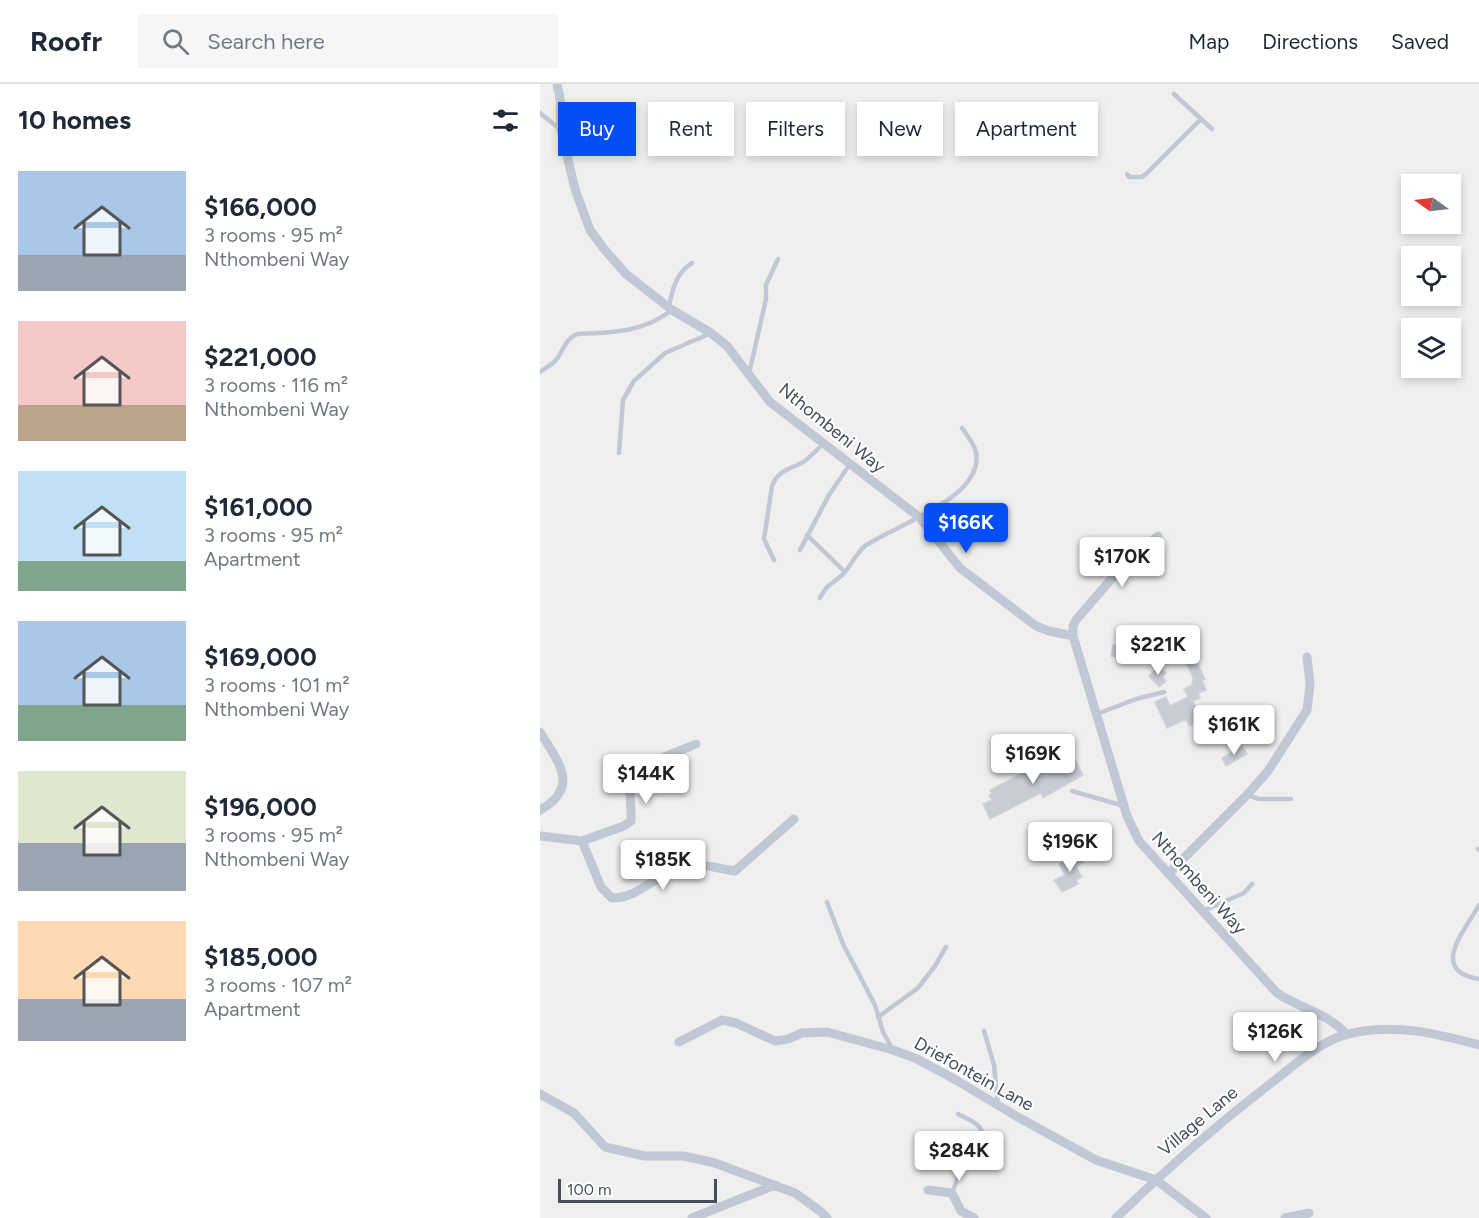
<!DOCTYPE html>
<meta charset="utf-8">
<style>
body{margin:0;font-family:Figtree,sans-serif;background:#f6f6f7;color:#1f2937;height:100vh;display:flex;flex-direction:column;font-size:22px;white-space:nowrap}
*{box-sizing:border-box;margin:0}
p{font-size:20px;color:#747a83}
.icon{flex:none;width:33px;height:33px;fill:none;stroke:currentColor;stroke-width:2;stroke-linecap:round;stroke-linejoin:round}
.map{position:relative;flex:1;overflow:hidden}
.panel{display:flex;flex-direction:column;background:#fff;width:540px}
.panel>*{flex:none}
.hud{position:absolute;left:18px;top:18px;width:570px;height:54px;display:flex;gap:12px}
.needle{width:39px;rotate:284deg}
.controls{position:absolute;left:861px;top:90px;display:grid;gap:12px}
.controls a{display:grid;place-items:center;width:60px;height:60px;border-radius:0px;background:#fff;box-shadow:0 3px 9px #0003;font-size:30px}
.scale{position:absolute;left:18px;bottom:15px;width:159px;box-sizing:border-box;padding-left:6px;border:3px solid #444e5d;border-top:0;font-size:16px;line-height:21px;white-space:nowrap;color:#444e5d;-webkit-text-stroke:4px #fff;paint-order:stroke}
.price{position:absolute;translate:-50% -51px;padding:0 14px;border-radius:6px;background:#fff;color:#222;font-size:20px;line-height:39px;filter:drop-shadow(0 2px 3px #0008)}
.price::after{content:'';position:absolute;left:50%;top:36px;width:18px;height:14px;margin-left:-9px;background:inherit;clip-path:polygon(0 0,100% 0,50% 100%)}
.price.selected{background:#054ef3;color:#fff}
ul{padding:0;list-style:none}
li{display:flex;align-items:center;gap:18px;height:150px;padding:0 18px}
li span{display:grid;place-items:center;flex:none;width:168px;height:120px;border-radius:0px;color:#555}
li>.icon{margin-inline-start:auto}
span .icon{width:72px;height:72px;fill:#fffc;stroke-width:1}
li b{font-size:26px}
h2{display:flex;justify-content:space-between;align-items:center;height:72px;padding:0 18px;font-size:26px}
.tag{padding:0 21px;border-radius:0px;background:#fff;box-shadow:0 3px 9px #0003;font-size:21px;line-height:54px}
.tag.selected{background:#054ef3;color:#fff}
header{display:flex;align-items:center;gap:36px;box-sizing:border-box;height:84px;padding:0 30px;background:#fff;border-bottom:2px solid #e0e1e3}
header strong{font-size:28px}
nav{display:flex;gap:33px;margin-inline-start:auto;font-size:21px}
.search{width:420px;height:54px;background:#f6f6f7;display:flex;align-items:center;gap:15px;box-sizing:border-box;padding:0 21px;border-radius:0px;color:#747a83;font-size:22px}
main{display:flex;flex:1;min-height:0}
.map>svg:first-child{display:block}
</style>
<header>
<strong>Roofr</strong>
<div class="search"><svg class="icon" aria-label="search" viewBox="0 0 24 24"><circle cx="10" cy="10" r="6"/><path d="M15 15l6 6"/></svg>Search here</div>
<nav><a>Map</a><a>Directions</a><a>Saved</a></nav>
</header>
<main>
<section class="panel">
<h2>10 homes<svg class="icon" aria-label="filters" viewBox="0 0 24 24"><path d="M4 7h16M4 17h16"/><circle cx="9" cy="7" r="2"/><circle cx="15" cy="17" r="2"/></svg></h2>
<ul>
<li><span style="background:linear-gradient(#a9c7e8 70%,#9aa5b1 0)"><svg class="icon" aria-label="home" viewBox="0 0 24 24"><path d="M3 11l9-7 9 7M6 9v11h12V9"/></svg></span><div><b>$166,000</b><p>3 rooms · 95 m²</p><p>Nthombeni Way</p></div></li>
<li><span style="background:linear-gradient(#f6c9c9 70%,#b9a48a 0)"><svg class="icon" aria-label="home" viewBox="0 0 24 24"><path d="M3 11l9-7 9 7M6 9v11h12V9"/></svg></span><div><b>$221,000</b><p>3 rooms · 116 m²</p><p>Nthombeni Way</p></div></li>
<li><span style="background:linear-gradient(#bfe0f5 75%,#7fa58c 0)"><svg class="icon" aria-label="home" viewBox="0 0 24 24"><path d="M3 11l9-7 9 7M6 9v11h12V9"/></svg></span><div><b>$161,000</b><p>3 rooms · 95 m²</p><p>Apartment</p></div></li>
<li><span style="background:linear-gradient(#a9c7e8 70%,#7fa58c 0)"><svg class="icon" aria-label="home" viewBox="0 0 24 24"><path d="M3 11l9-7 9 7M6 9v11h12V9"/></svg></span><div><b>$169,000</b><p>3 rooms · 101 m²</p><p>Nthombeni Way</p></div></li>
<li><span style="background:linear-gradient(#dfe7d0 60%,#9aa5b1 0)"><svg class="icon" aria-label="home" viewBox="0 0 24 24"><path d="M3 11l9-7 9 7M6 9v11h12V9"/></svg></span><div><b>$196,000</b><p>3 rooms · 95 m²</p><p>Nthombeni Way</p></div></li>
<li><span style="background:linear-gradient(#ffd9b3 65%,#9aa5b1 0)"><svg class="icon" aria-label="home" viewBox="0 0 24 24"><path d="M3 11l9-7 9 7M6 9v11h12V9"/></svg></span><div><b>$185,000</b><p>3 rooms · 107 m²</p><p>Apartment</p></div></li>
</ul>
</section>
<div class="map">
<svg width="939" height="1134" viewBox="0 0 939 1134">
<rect width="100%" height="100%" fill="#f1eeee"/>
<path fill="#c9ccd4" stroke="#d1d3da" stroke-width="1.5" d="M573 561 590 565 588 578 577 576 578 573 571 572Z
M655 573 665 595 662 596 666 606 658 609 660 614 653 617 662 635 649 642 646 635 627 644 615 618 626 613 630 622 648 613 644 605 652 601 653 594 646 577Z
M619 582 626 589 622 593 626 597 619 603 609 592Z
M702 662 707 670 686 682 682 674Z
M529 664 543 691 503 714 501 709 450 735 443 720 452 716 449 711 452 710 450 706 491 685 495 693 520 681 515 671Z
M539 769 544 778 536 782 542 793 536 796 538 800 522 808 514 796 525 791 519 780Z"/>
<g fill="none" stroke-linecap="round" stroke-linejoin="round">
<path stroke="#c0c8d5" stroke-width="4.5" d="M634 10 672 45
M0 29 21 46
M587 90 589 93H602L607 89 661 35
M129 223C132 206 136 189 152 179
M0 288C5 284 12 281 16 276 24 266 25 255 37 250 73 248 102 249 132 226
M209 290 226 215V201L238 175
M79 369 83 316 94 297 125 269 169 250
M267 451 305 488
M260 466 289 411 310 380
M234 476 224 455 232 402C239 384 252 386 266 376 272 371 278 365 284 359
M280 514C288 498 291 502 302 491 311 483 315 470 325 462 353 442 445 414 436 368 434 360 427 351 422 344
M557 630 596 615 624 608
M532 707 584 722
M707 711 719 715H751
M938 765 939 766
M287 818 303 860 335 921 343 948 352 964
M939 821C927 844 887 887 939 895
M663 827 704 809 712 800
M338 933 378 904 395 882 406 863
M444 947 454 981 458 1021
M412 1109 417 1096 443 1053C442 1039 429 1036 418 1030"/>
<path stroke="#c0c8d5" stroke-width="9" d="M17 0 20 14 21 46 35 105 50 146 64 165 86 190 132 226 171 249 187 262 230 318 379 433 420 484 496 542 509 547 533 552 587 732 599 757 737 909C759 924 788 929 806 950
M533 552V542L536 536 586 478 618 452
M0 648C18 678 41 703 0 726
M0 752 42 757 61 803 72 814C101 814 120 786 148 781 163 779 180 785 195 787L254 735
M42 757 84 742 91 737C92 727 88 702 92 696 99 680 140 667 156 660
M629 789 707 711 728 687 767 626 770 600 767 573
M139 958 182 936 196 939 235 957 248 955 262 949 287 948 353 966 377 975 416 996 476 1032 556 1076 616 1096 666 1134
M0 1010 34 1029 65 1063 104 1072H144L175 1079 255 1109 280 1127 287 1134
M388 1106 412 1109 421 1127 434 1134
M152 1134 235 1101
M576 1134C628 1083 681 1037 739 993 759 977 783 956 808 950 854 939 895 949 939 961
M745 1134 769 1129"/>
</g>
<g text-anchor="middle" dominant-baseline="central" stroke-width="4.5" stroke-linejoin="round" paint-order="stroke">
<g font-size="18" fill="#444e5d" stroke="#fff">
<text transform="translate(292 344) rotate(39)">Nthombeni Way</text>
<text transform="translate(659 799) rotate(48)">Nthombeni Way</text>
<text transform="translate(434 990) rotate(29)">Driefontein Lane</text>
<text transform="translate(658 1037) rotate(-40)">Village Lane</text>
</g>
</g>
</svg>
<div class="controls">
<a><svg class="needle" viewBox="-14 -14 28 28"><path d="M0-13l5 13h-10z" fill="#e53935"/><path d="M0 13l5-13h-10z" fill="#747a83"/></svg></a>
<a><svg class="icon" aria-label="locate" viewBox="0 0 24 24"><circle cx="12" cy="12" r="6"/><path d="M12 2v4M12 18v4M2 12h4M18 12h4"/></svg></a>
<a><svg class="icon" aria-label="layers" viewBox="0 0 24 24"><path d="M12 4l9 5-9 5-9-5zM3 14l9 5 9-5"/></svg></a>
</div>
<div class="scale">100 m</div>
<b class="price selected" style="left:426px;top:470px">$166K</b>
<b class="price" style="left:582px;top:504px">$170K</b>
<b class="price" style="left:618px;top:592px">$221K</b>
<b class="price" style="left:694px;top:672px">$161K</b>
<b class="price" style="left:493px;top:701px">$169K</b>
<b class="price" style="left:106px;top:721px">$144K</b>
<b class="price" style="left:530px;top:789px">$196K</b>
<b class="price" style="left:123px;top:807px">$185K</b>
<b class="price" style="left:735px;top:979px">$126K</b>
<b class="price" style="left:419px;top:1098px">$284K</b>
<div class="hud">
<a class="tag selected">Buy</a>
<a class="tag">Rent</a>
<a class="tag">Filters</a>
<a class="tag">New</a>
<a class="tag">Apartment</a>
</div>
</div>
</main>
